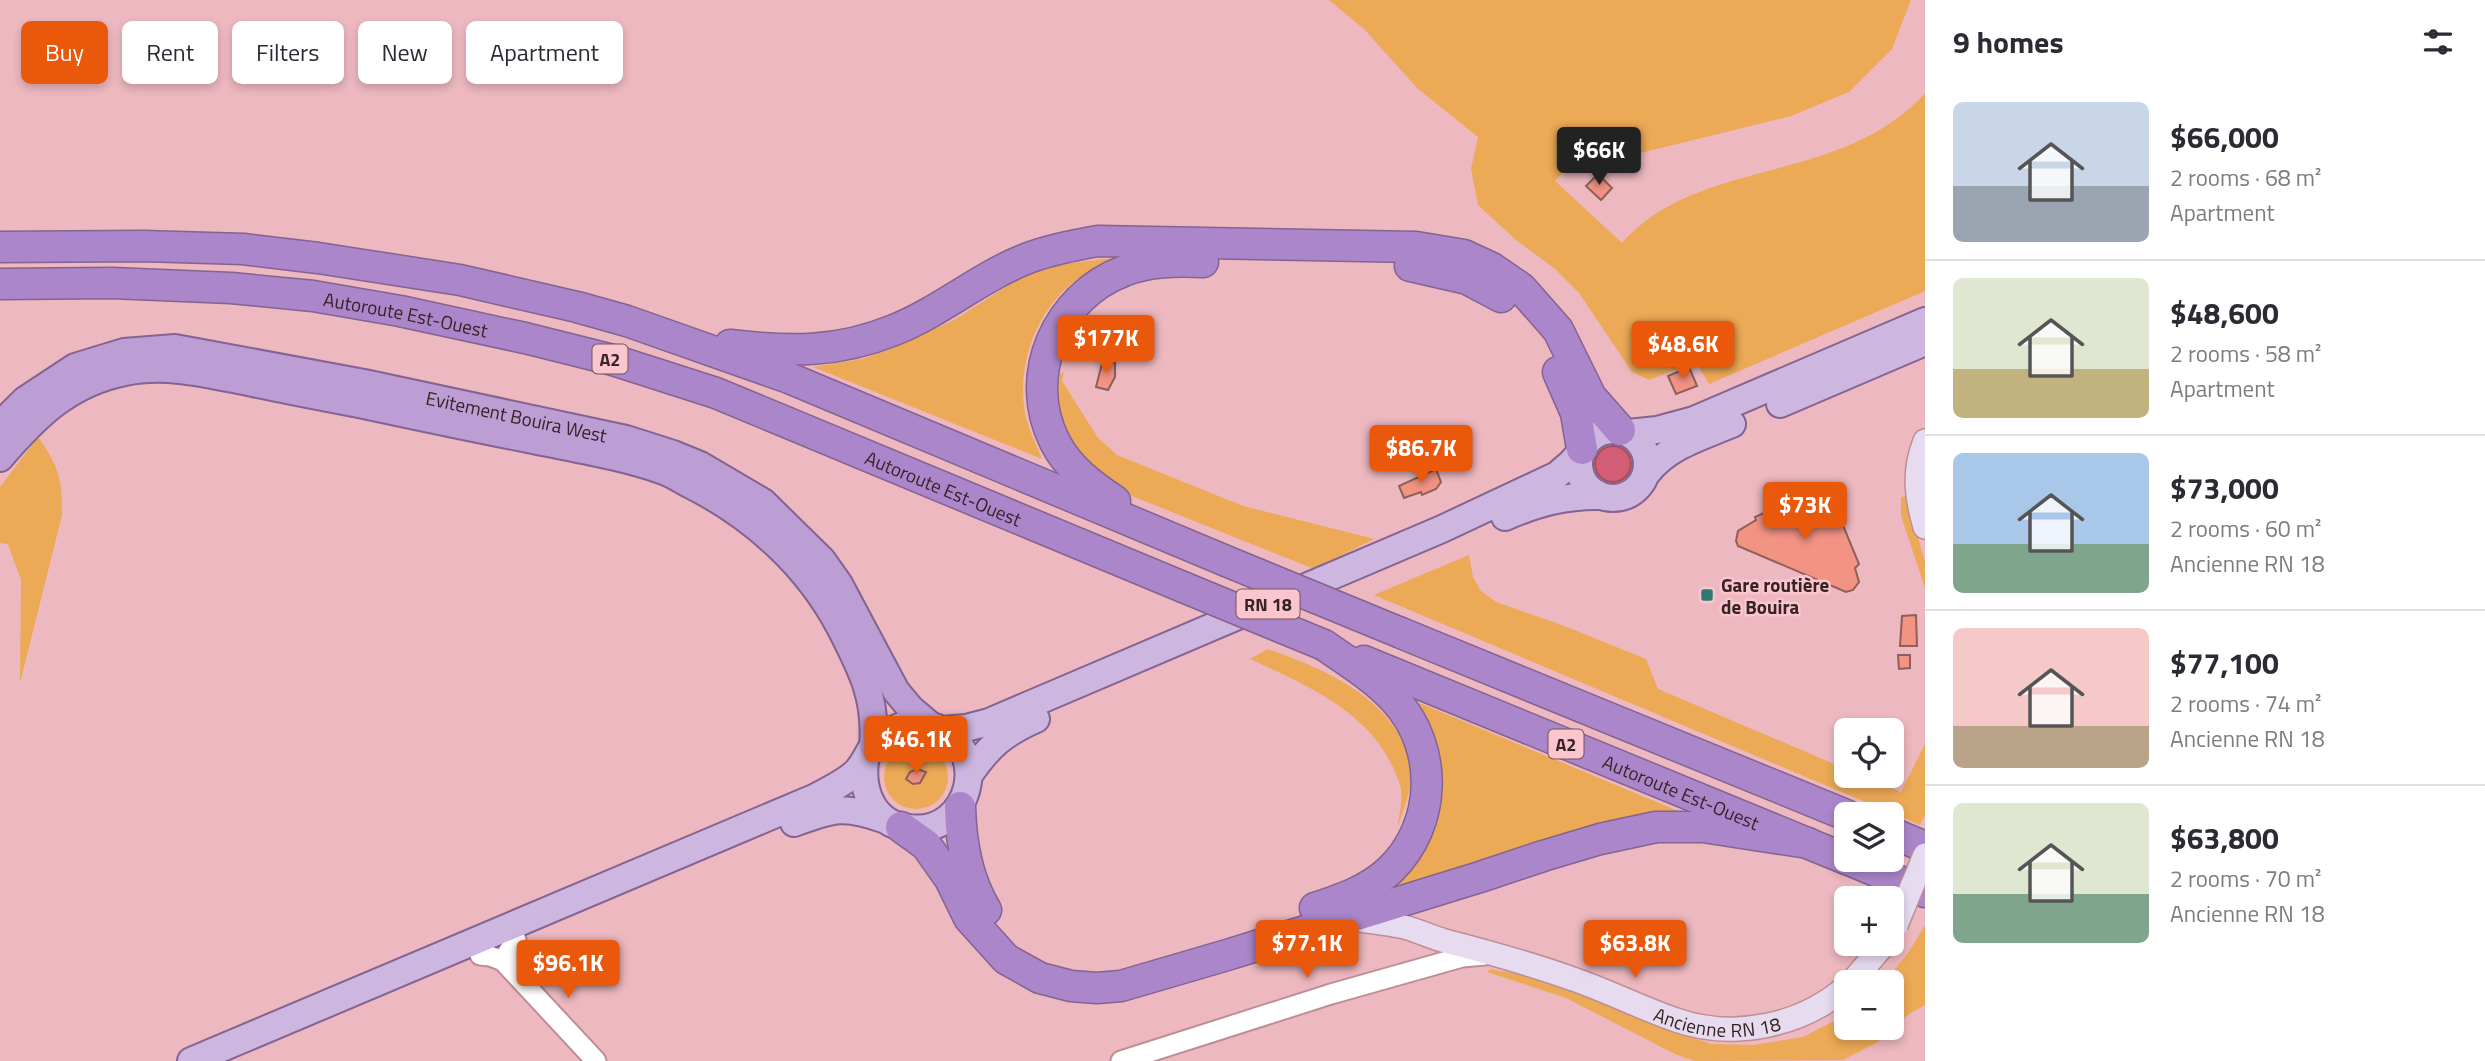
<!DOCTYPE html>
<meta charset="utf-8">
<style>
body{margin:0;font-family:"Titillium Web",sans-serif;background:#f2f2f3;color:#2b2b33;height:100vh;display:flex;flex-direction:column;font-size:26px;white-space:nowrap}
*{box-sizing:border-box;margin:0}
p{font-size:23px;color:#7c7c81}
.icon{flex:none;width:38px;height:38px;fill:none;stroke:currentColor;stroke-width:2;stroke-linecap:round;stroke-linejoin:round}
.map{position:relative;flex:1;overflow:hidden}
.details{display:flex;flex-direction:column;background:#fff;width:560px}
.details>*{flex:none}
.guide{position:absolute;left:21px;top:21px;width:665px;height:63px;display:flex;gap:14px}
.buttons{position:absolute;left:1834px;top:718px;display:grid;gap:14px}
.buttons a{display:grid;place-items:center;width:70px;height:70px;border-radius:10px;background:#fff;box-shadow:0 4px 10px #0003;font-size:35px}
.price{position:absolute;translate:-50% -60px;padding:0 16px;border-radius:7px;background:#ea580c;color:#fff;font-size:23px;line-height:46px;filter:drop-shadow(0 2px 4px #0008)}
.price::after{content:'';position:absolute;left:50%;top:42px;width:21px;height:16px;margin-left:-10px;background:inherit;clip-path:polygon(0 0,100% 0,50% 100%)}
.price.active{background:#222;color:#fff}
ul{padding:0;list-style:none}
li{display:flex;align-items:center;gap:21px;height:175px;padding:0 28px}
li+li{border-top:2px solid #e1e1e2}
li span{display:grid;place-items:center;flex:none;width:196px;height:140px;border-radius:10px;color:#555}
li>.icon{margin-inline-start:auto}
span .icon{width:84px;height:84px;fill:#fffc;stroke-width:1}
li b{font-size:30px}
h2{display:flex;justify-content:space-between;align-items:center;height:84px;padding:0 28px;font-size:30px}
.tag{padding:0 24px;border-radius:10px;background:#fff;box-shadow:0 4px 10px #0003;font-size:24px;line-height:63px}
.tag.active{background:#ea580c;color:#fff}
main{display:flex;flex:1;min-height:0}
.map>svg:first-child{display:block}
</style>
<main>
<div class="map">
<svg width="1925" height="1061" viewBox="0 0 1925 1061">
<rect width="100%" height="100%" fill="#edb8bf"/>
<path fill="#eca956" d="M1329 0H1911L1892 49 1849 92 1791 116 1612 160 1591 143 1555 181 1622 243C1698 156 1842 186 1925 93V291L1709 384 1696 362 1649 380 1632 372 1579 293 1554 268 1516 240 1478 205 1471 169 1478 137 1417 88 1365 30Z
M1138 255C1118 261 1096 267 1078 279 1035 309 1015 369 1026 418 1030 432 1037 446 1042 459L813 367 862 359 885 351 954 320 1015 281 1054 265Z
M1064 372 1062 381 1098 438 1117 455 1243 506 1374 539 1314 569 1132 496 1098 475 1077 456 1057 413V376Z
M38 437C58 464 63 482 62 515L20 683 21 580 8 544 0 543V487Z
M1906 496 1925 562V588L1901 516V497Z
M1469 555 1473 577 1481 591 1496 602 1567 627 1646 659 1658 689 1846 769V775H1860L1901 792 1925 744V815L1920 825 1374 595Z
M1268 649C1324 668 1402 702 1410 768 1413 788 1404 808 1398 826 1399 815 1403 799 1401 789 1381 716 1312 688 1250 659Z
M1410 699 1678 811 1641 814 1597 825 1396 886 1422 853 1438 811 1442 776 1434 744Z
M884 777a32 32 0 1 1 64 0a32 32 0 1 1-64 0Z
M1925 925V1005L1909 1014 1878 1042 1843 1060 1694 1061 1675 1054 1566 998 1487 972 1490 969 1535 977 1613 1006 1649 1023 1711 1044 1753 1045 1803 1037 1846 1015V1027H1892V982H1884L1909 952Z"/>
<path fill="#d25d75" stroke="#a44c5d" stroke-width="2" d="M1595 464a18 18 0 1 1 36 0a18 18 0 1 1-36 0Z"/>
<path fill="#f39384" stroke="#8e6058" stroke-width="2" d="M1598 174 1612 188 1601 200 1586 186Z
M1103 360 1115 363V377L1108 390 1096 387Z
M1689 367 1697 386 1676 394 1668 376Z
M1436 469 1441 482 1436 489 1422 495 1421 492 1404 498 1399 486Z
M1809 496 1835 506 1859 564 1855 568 1859 582 1853 590 1846 592 1738 546 1736 541 1738 531 1756 520 1755 517 1786 503Z
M1916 615 1917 646H1900L1902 616Z
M1898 655H1910V668L1899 669Z
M917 769 926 772 920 783 913 784 906 779 910 772Z"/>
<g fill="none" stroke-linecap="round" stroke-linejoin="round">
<defs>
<path id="tertiary" d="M480 955 490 956 503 961 596 1061
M509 967 508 952 516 940
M1121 1061 1331 994 1462 957 1485 955"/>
<g id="secondary">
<path d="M1925 441C1913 471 1916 497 1925 527"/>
<path id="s1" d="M1352 919C1368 921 1384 923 1400 926 1415 929 1430 937 1445 941 1488 952 1531 964 1573 979 1608 991 1641 1008 1676 1020 1733 1040 1801 1026 1846 987"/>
<path d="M1852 982 1885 943"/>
</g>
<path id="primary" d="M1780 404 1925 342
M1579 464a34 34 0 1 1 68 0a34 34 0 1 1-68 0Z
M1628 433 1657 430 1694 420 1925 321
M1647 473C1668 446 1701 437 1732 424
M1505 517C1537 503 1567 495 1602 496
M942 730 966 728 989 722 1442 529 1557 475 1571 463 1582 451
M969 775C989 746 1004 733 1036 719
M794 823C834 808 845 805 886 820
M191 1061 816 797C830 789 845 783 856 772 864 764 867 754 874 745 887 728 910 720 931 726 993 743 973 837 908 828 874 824 861 792 865 761"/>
<g id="trunk">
<path id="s2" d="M0 425 25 400 75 367 124 352 175 348 364 383 626 439 673 454 700 465 763 502 822 560 839 584 896 691 911 709 930 725"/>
<path d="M0 458C36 416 69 383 125 372 168 363 211 375 253 383 290 391 327 398 364 405 420 417 477 429 533 440 576 449 622 456 664 471 674 475 683 481 693 486 755 518 808 566 841 629 862 670 877 699 873 746"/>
</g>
<g id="motorway">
<path d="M0 247 143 246 243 249 318 258 460 280 577 307 627 321 789 378 1226 561"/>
<path d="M1410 266 1467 279 1501 297"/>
<path id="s3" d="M0 284 112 283 231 288 313 296 400 311 525 338 613 360 716 393 1183 587"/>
<path d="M730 345C789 352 838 353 894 330 942 311 982 275 1031 257 1053 249 1075 245 1098 241L1416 247 1464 255 1492 268 1521 288 1558 330 1591 397 1620 430"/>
<path d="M1558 372 1576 413 1582 449"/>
<path d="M1115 501C1091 485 1068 468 1055 442 1021 376 1057 296 1124 271 1149 261 1176 261 1203 262"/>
<path d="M1401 633 1846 815"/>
<path id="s4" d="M1364 661 1846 859"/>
<path d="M960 807C961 844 967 879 986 910"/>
<path d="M901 827 926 845 950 879 969 918 1006 959 1040 978 1071 986 1097 988 1121 986 1227 955 1480 877 1543 856 1600 839 1656 827H1703L1808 843"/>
<path d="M1892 833 1925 847"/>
<path d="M1847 859 1925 892"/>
<path d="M1315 908C1342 899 1369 890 1390 870 1437 825 1439 748 1395 700 1375 678 1348 662 1324 645"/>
</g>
</defs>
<use href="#tertiary" stroke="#bf8d94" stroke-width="23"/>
<use href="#secondary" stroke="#bf8d94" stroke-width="26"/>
<use href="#primary" stroke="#836391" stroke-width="30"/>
<use href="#trunk" stroke="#836391" stroke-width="30"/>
<use href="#motorway" stroke="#836391" stroke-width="33"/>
<use href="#tertiary" stroke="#fff" stroke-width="19"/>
<use href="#secondary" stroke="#e6dbef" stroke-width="23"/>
<use href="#primary" stroke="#cdb6df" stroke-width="26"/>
<use href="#trunk" stroke="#bc9ed4" stroke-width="26"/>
<use href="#motorway" stroke="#ac86ca" stroke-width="30"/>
<defs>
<path id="secondary-bridge" d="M1896 925 1925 855"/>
<path id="motorway-bridge" d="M1226 561 1401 633
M1183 587 1324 645"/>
</defs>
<use href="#secondary-bridge" stroke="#bf8d94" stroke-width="26" stroke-linecap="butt"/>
<use href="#motorway-bridge" stroke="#836391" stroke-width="33" stroke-linecap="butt"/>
<use href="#secondary-bridge" stroke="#e6dbef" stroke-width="23"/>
<use href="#motorway-bridge" stroke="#ac86ca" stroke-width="30"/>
</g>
<rect fill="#2f7873" stroke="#fac5cc" stroke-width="2.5" x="1700" y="588" width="14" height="14" rx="3.5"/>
<g text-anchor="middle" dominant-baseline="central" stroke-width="5" stroke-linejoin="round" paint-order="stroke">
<g fill="#fac5cc" stroke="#725458" stroke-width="2">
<rect x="592.5" y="344.5" width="35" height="29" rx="5"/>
<rect x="1236.5" y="589.5" width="63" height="29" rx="5"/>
<rect x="1548.5" y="729.5" width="35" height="29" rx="5"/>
</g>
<g font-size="18" font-weight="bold" fill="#372326">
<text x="610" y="359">A2</text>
<text x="1268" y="604">RN 18</text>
<text x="1566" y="744">A2</text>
</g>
<g font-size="19" fill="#372326" stroke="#fac5cc">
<text stroke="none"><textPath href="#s3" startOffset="408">Autoroute Est-Ouest</textPath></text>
<text stroke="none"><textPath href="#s2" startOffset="546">Evitement Bouira West</textPath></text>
<text stroke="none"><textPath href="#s3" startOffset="975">Autoroute Est-Ouest</textPath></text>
<text stroke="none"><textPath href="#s4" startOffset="343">Autoroute Est-Ouest</textPath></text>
<text stroke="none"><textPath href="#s1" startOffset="382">Ancienne RN 18</textPath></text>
</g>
<g font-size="19" font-weight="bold" fill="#372326" stroke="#fac5cc" text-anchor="start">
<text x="1721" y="584">Gare routière<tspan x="1721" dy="22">de Bouira</tspan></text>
</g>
</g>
</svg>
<div class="buttons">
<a><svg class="icon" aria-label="locate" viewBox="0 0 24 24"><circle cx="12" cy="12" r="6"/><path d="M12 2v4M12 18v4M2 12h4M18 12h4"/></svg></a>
<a><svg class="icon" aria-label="layers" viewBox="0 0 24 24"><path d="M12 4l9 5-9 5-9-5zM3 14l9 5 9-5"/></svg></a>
<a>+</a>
<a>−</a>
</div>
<b class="price active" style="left:1599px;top:187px">$66K</b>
<b class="price" style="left:1106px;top:375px">$177K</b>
<b class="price" style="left:1683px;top:381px">$48.6K</b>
<b class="price" style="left:1421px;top:485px">$86.7K</b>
<b class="price" style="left:1805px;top:542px">$73K</b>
<b class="price" style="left:916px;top:776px">$46.1K</b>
<b class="price" style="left:1307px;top:980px">$77.1K</b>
<b class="price" style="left:1635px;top:980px">$63.8K</b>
<b class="price" style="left:568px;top:1000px">$96.1K</b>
<div class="guide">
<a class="tag active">Buy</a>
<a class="tag">Rent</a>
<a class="tag">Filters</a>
<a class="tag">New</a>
<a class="tag">Apartment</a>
</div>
</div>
<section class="details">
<h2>9 homes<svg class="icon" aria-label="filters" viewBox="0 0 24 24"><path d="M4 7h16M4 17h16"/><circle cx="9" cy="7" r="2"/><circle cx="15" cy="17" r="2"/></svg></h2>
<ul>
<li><span style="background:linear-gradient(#c9d6e8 60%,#9aa5b1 0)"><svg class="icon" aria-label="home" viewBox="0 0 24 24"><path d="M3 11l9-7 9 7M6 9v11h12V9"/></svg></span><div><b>$66,000</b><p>2 rooms · 68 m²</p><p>Apartment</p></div></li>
<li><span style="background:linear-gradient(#dfe7d0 65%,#c2b280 0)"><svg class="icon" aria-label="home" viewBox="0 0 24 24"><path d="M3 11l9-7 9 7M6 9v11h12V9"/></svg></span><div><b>$48,600</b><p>2 rooms · 58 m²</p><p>Apartment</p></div></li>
<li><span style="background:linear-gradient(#a9c7e8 65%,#7fa58c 0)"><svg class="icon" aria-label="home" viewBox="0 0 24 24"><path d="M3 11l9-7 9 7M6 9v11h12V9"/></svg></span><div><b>$73,000</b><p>2 rooms · 60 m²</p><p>Ancienne RN 18</p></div></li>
<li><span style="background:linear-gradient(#f6c9c9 70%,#b9a48a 0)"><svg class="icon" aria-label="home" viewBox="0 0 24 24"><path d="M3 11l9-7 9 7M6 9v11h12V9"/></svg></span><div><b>$77,100</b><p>2 rooms · 74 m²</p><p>Ancienne RN 18</p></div></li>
<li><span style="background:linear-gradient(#dfe7d0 65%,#7fa58c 0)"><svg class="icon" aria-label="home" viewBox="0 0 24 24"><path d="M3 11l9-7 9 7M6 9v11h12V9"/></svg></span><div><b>$63,800</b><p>2 rooms · 70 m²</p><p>Ancienne RN 18</p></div></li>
</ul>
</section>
</main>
